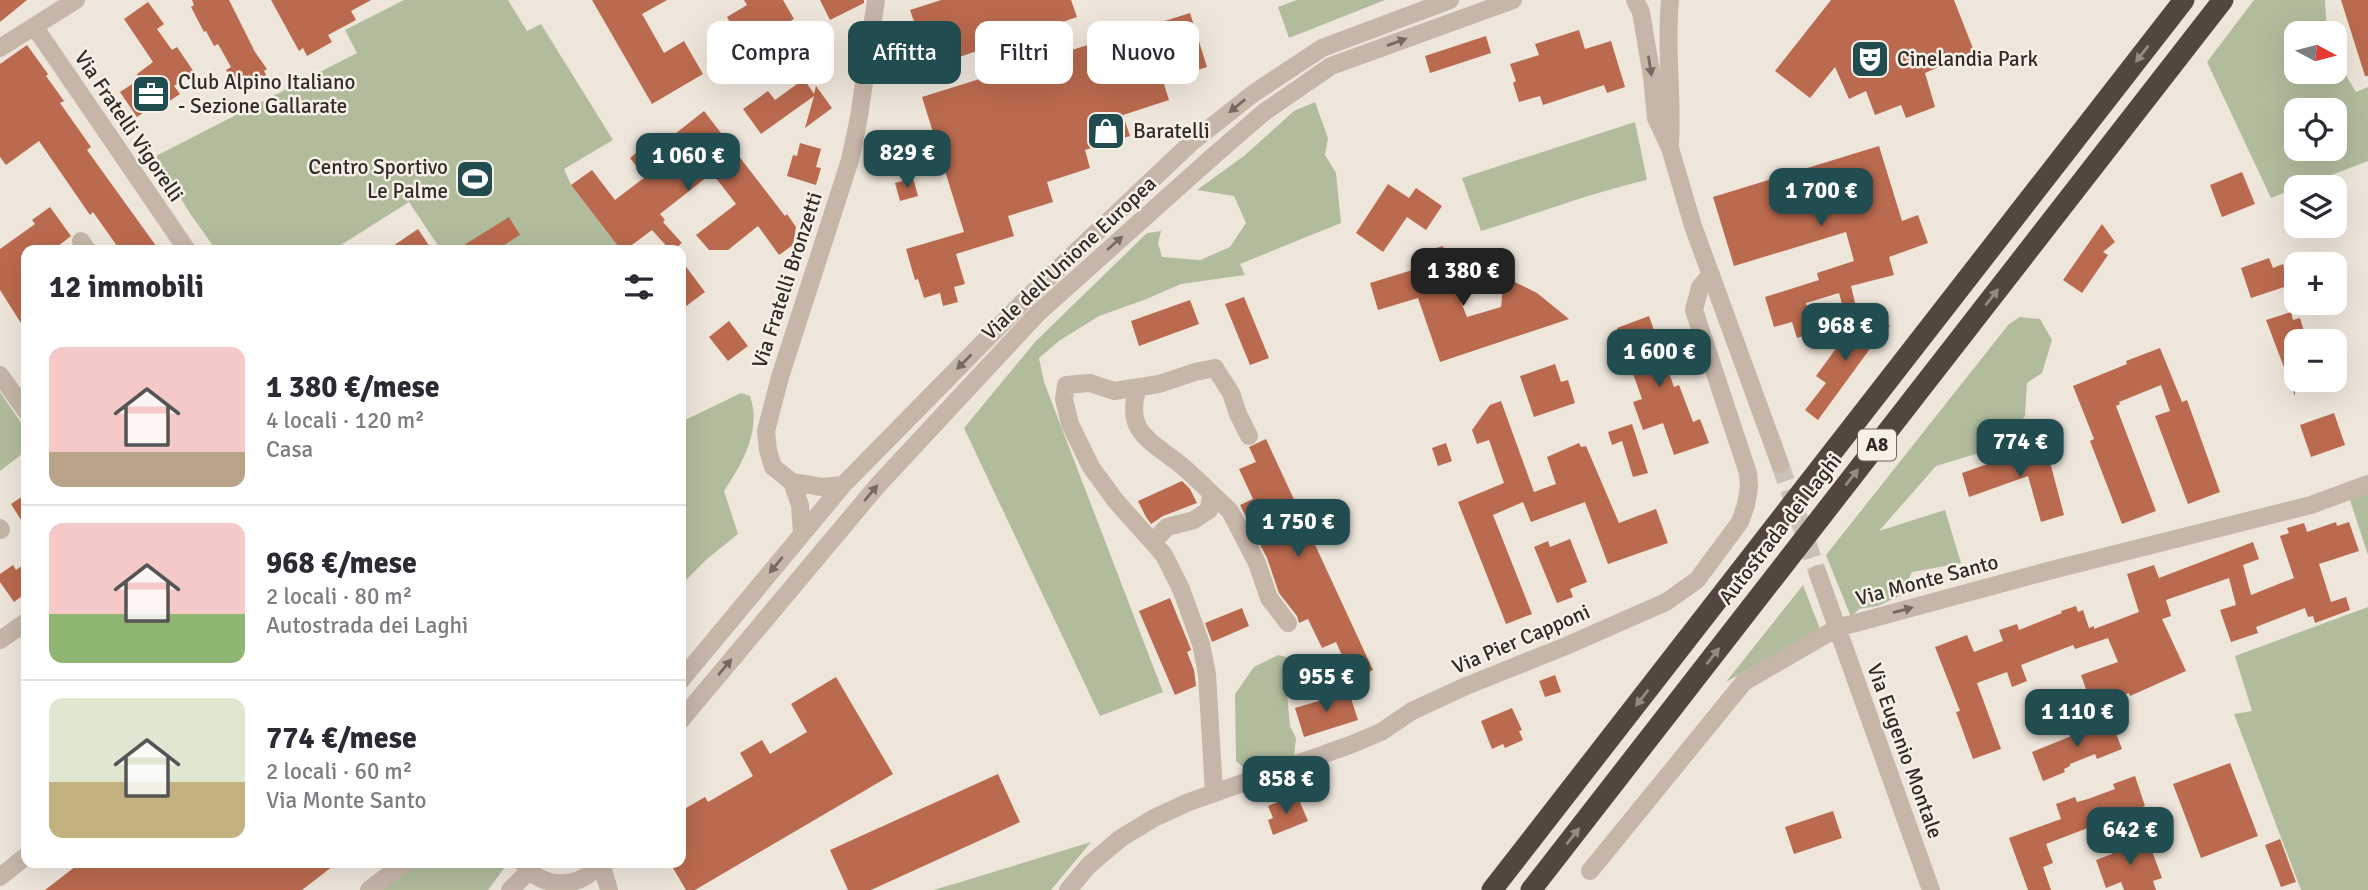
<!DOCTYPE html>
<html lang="it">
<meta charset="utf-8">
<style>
body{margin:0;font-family:Signika,sans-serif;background:#f7f7f7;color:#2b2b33;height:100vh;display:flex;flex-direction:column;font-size:26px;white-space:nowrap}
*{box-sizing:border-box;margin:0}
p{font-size:23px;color:#7c7c81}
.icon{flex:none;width:38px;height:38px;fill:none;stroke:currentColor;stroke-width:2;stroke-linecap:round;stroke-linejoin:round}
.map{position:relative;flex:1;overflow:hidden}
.sheet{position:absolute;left:21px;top:245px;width:665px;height:623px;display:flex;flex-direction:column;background:#fff;border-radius:14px;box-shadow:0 7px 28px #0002}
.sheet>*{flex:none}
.hud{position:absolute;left:707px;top:21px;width:665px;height:63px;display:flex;gap:14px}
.needle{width:46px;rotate:97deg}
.tools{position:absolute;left:2284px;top:21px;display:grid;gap:14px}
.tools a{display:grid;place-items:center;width:63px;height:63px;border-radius:14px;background:#fff;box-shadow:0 7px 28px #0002;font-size:35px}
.price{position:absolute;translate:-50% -60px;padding:0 16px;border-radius:14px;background:#214c50;color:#fff;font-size:23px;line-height:46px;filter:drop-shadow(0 2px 4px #0008)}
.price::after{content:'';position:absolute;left:50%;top:42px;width:21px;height:16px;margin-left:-10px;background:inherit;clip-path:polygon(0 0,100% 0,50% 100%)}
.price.selected{background:#222;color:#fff}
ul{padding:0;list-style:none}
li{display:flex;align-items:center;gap:21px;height:175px;padding:0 28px}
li+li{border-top:2px solid #e1e1e2}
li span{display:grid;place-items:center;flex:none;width:196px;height:140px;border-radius:14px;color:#555}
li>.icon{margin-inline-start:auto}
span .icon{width:84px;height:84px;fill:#fffc;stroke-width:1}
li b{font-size:30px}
h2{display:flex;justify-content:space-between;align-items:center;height:84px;padding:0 28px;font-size:30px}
.chip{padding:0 24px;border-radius:14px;background:#fff;box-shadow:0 7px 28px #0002;font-size:24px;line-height:63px}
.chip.selected{background:#214c50;color:#fff}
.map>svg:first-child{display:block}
</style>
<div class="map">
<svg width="2368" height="890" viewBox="0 0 2368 890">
<rect width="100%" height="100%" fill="#efe6db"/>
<path fill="#b1bc9d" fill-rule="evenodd" d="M404 0H508L527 31 541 24 613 140 564 169 571 185 621 250H441L409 202 333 250H216L189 212 156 156 357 53 345 30Z
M1297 0H1385L1289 38 1278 7Z
M2254 0H2325L2327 33H2296V72H2334L2335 57 2356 92 2368 87V161L2271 198 2207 62ZM2296 110H2334V149H2296Z
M1315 102 1328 138 1325 155 1336 173 1341 223 1240 264 1245 275 1181 284 1144 300 1099 316 1059 341 1039 358 1044 382 1163 692 1100 716 964 428 1035 342 1147 233 1161 231 1158 243 1162 257 1200 260 1230 247 1246 223 1234 196 1197 190 1244 156 1294 111Z
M1635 122 1647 180C1590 193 1536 214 1481 231L1462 178Z
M2020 317 2040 319 2052 340 2042 373 2027 383 2025 416 1999 447 1936 466 1879 531 1945 510 1961 563 1912 572 1901 595 1878 606 1859 609 1851 617 1826 555 2009 324Z
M0 392 26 430V451L0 471Z
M741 393 750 396C762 430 742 464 724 491L738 534 707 559 681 585V422Z
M2368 492V555L2350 500Z
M1803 585 1820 629 1726 682Z
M2368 607V890H2301L2234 714 2252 711 2235 656Z
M1278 655 1294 659 1303 672 1287 694 1290 726 1296 738 1294 756 1274 758 1245 769 1236 761 1235 694 1254 667Z
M1091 842 1051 890H933L954 884Z
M412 863H505V867L488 890H379Z"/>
<path fill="#ba6a4e" d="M0 0H27L0 22Z
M192 0H229L255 52 267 69 264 71 267 77 243 91 239 83 235 85 226 70 231 67 218 44 214 46 206 31 204 32 191 7 194 5Z
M271 0H371L351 11 356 20 328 35 332 42 307 56 303 48 299 51Z
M592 0H667L642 14 664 53 684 41 703 74 652 104Z
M744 0H783L794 19 744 48 727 17 747 5Z
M820 0H864V3L830 20Z
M941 0H1071L1077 17 930 67 910 10Z
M1831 0H1954L1974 51 1925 73 1935 107 1906 118 1901 105 1875 115 1866 91 1849 99 1835 67 1810 98 1775 71Z
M2341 0H2368V76H2365Z
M148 2 164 24 157 29 172 50 177 47 194 72 174 86 180 94 159 108 156 104 137 117 120 92 140 79 137 74 153 62 124 19Z
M1190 13 1207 67 1163 81 1169 100 1123 115 1130 136 1085 150 1090 168 1047 182 1053 202 1008 216 1014 236 956 254 965 284 954 287 958 302 943 306 940 293 924 298 918 279 915 280 906 249 964 232 922 97Z
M1579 30 1585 49 1611 41 1625 87 1607 93 1604 85 1543 105 1540 96 1519 102 1513 83 1516 81 1510 64 1539 55 1535 44Z
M1486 36 1491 53 1430 73 1425 56Z
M27 45 48 74 46 76 64 101 60 103 91 147 87 150 159 250H120L93 212 90 215 39 141 6 165 0 157V64Z
M804 79 814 94 816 86 832 108 805 128 814 96 761 134 743 109 768 91 775 100Z
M704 111 785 216 787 214 796 227 793 245 779 255 758 226 728 250H709L696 235 736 204 712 173 660 214 665 220 663 222 682 243 673 250H670L652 230 625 250H621L571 185 592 170 615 200 645 177 630 158 656 137 661 145Z
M800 143 821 149 816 167 821 168 816 185 787 176 793 155 797 156Z
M1879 146 1902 221 1918 215 1928 243 1889 257 1894 275 1851 286 1856 307 1844 311 1839 293 1806 303 1815 332 1797 338 1792 322 1774 327 1765 297 1819 280 1817 273 1854 261 1846 232 1734 266 1713 197Z
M2242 172 2255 204 2222 217 2210 185Z
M913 178 918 196 900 201 895 183Z
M1388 184 1409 198 1416 188 1442 206 1426 230 1407 217 1383 252 1356 233Z
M50 207 71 236 53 250H26V331L0 290V249L35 224 32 220Z
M509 217 520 235 496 250H456Z
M2102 224 2115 242 2103 252 2108 255 2082 293 2063 280Z
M418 229 432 250H387Z
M1443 246 1457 292 1467 317 1501 307 1503 286 1511 280 1537 293 1569 319 1440 362 1418 298 1378 310 1370 283 1419 268 1415 254Z
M2269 258 2273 268 2283 264 2290 285 2251 298 2241 268Z
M681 260 705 292 681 310Z
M1244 297 1269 358 1250 365 1225 304Z
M1190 300 1199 324 1139 346 1131 321Z
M2291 312 2293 320 2300 318 2305 335 2296 338 2295 396 2266 320Z
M1649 316 1674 387 1679 385 1693 422 1700 419 1709 443 1674 455 1663 423 1643 430 1633 402 1642 399 1617 328Z
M1877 316 1890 326 1880 335 1818 420 1805 410 1826 383 1816 376 1859 317 1863 333Z
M729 321 748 346 728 361 709 337Z
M2160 348 2182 402 2187 400 2220 492 2188 504 2155 416 2170 411 2161 385 2119 402 2120 404 2116 406 2156 511 2122 524 2090 441 2094 439 2073 386 2127 364 2126 361Z
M1555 364 1561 382 1568 380 1575 403 1534 417 1520 376Z
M1501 401 1534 492 1556 484 1547 457 1579 443 1581 447 1586 446 1619 523 1656 509 1668 543 1608 564 1585 502 1531 522 1523 502 1493 515 1532 614 1506 624 1458 502 1504 483 1489 440 1477 444 1472 430 1490 405Z
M2334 413 2345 445 2311 457 2300 425Z
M1632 424 1648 473 1633 477 1622 441 1612 445 1608 432Z
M1266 439 1373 670 1353 680 1336 642 1322 648 1308 619 1299 623 1297 616 1279 593 1267 558 1240 505 1253 499 1239 469 1256 462 1249 447Z
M2039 441 2051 466 2064 515 2041 522 2028 476 1969 497 1962 473 1999 460Z
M1446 443 1452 461 1438 466 1432 448Z
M1182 481 1190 489 1197 503 1163 516 1151 524 1146 517 1138 501Z
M26 494V528L11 504Z
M2336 522 2337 526 2349 522 2359 551 2319 564 2331 602 2346 597 2350 610 2315 623 2313 616 2308 617 2305 608 2256 627 2258 633 2231 642 2220 610 2236 605 2229 578 2166 600 2171 616 2162 619 2186 671 2130 696 2129 693 2092 706 2081 675 2118 662 2108 638 2075 649 2073 645 2021 665 2027 681 2012 687 2007 672 1977 683 2001 749 1973 759 1956 712 1960 711 1935 647 1967 635 1974 652 2003 641 1999 630 2017 624 2019 630 2062 613 2061 611 2076 606 2078 612 2083 610 2089 628 2094 626V629L2139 612 2127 574 2154 565 2159 578 2253 542 2259 559 2243 565 2251 595 2294 578 2280 536 2289 533 2287 528 2304 523 2307 532Z
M1570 539 1587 582 1570 589 1573 597 1557 603 1534 547 1548 541 1550 547Z
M26 563V593L14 602 0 582V574L13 565 16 570Z
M1170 598 1190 647 1191 650 1187 652 1194 670 1196 686 1175 695 1139 611Z
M1242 608 1249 626 1212 642 1205 623Z
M1555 675 1561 692 1545 697 1539 681Z
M836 677 893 774 695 890H686L670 863H681V811L705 797 708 802 753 776 740 753 762 740 770 754 807 732 791 704Z
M1349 692 1358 720 1304 737 1295 708Z
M1512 708 1522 730 1519 731 1523 740 1505 748 1503 744 1492 749 1481 721Z
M2110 718 2122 749 2097 759 2095 754 2070 764V766L2064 769 2065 772 2043 781 2032 752 2079 733 2078 731Z
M2230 763 2258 836 2201 858 2173 784Z
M998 774 1020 822 871 890H848L830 850Z
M2135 776 2145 806 2046 844 2053 863 2043 867 2051 890H2028L2009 838 2061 819 2056 804 2075 797 2077 802 2088 799 2115 789 2113 784Z
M1299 800 1308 821 1273 835 1268 820 1273 818 1268 806 1280 801 1282 806Z
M1833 811 1842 838 1794 854 1785 827Z
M2280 839 2296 882 2281 887 2265 845Z
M2134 840 2135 844 2148 840 2162 878 2153 881 2156 890H2124L2121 882 2106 888 2096 860 2112 854 2111 849Z
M80 863H337L302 890H45Z"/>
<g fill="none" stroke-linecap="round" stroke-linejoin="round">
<path stroke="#c9c1b7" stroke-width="18" stroke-dasharray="18 9" stroke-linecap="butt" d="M1780 464 1818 574"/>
<path stroke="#c6b6a8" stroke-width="18" d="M1635 0 1641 12 1652 77 1656 118 1670 148 1693 226 1780 464
M34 26 187 250
M0 48 76 0
M1670 144C1673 96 1665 48 1670 0
M81 241 87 250
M0 375 26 411
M1138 388C1125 427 1145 438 1173 459 1187 469 1199 481 1211 493L1209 510 1194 520 1167 527 1153 542
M792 482 822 487 843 485
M1211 493 1230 511 1257 563 1269 598 1288 623
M0 528 1 530
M802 534 800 505 792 482 773 467 768 450 766 431 780 377 850 160 859 117 876 0
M1818 574 1931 890
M0 640 26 622
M681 680 843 485 1025 300 1192 142 1254 93 1322 48 1450 0
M681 720 878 485 1038 313 1210 159 1263 113 1331 66 1513 0
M1214 793 1207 674 1201 644 1181 589 1164 555 1115 500 1091 467 1070 424 1064 399 1066 385 1090 383 1114 391 1159 384 1195 372 1215 368 1231 393 1238 414 1249 436
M523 863C542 890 580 890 600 863
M601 863 609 890
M1590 871 1744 682 1837 628 2044 572 2311 505 2368 484
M0 877 26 856
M369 890 404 863
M510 890 528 872
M1068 890 1089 865 1121 838 1154 818 1189 802 1350 745 1381 732 1412 711 1466 686 1566 646 1666 602 1697 580 1740 522 1746 505 1749 487 1748 473 1694 310 1700 287 1711 274"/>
<path stroke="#53463f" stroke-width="21" d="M1492 890 2184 0
M1531 890 2223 0"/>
</g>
<defs><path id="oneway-solid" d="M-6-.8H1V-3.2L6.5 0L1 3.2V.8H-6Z" transform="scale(1.75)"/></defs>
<g fill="#756a62">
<use href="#oneway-solid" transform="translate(1397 42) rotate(-20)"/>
<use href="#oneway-solid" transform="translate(1650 66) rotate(81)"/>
<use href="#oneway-solid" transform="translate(1237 106) rotate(141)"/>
<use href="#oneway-solid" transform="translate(1115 243) rotate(-42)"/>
<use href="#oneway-solid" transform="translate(964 362) rotate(135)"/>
<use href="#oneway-solid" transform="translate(871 493) rotate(-50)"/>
<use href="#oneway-solid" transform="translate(776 565) rotate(130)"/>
<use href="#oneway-solid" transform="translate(1903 610) rotate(-15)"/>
<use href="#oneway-solid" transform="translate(725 667) rotate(-50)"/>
</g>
<g fill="#958a82">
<use href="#oneway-solid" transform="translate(2142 54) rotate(128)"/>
<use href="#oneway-solid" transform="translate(1992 297) rotate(-52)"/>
<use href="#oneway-solid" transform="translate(1852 477) rotate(-52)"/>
<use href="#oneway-solid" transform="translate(1713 656) rotate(-52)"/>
<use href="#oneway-solid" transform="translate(1642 698) rotate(128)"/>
<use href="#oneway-solid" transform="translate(1573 836) rotate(-52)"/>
</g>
<defs>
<symbol id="theatre-square" viewBox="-11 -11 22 22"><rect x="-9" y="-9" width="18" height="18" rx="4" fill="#214c50" stroke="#f7f0e7"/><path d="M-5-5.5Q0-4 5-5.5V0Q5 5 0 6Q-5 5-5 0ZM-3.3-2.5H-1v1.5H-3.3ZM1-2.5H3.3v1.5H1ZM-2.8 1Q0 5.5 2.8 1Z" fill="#fff"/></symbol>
<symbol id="office-square" viewBox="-11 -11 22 22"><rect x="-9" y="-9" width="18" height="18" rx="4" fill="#214c50" stroke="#f7f0e7"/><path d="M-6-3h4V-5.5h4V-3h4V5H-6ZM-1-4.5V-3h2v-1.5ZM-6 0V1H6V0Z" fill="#fff"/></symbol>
<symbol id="shop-square" viewBox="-11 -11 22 22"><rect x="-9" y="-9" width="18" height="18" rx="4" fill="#214c50" stroke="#f7f0e7"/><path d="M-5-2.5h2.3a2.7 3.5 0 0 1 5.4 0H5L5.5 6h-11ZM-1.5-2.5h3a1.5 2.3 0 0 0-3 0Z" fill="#fff"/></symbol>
<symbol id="stadium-square" viewBox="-11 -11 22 22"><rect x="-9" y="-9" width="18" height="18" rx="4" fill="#214c50" stroke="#f7f0e7"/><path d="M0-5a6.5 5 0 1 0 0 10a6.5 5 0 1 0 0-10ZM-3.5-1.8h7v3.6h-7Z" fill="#fff"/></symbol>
</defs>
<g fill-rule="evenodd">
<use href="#theatre-square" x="1848" y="37" width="44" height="44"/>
<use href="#office-square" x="129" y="72" width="44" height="44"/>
<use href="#shop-square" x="1084" y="109" width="44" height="44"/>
<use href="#stadium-square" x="453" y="157" width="44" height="44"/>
</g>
<g text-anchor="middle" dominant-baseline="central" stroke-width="5" stroke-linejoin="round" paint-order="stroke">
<rect fill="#f7f0e7" stroke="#6e6661" stroke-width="2" x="1858" y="429.5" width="38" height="31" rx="5"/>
<g font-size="19" font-weight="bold" fill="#332b28">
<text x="1877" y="445">A8</text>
</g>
<g font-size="21" fill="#332b28" stroke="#f7f0e7" text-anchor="start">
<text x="1897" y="59">Cinelandia Park</text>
<text x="178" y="82">Club Alpino Italiano<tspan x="178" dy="24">- Sezione Gallarate</tspan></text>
<text x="1133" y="131">Baratelli</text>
<text x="448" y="167" text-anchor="end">Centro Sportivo<tspan x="448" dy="24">Le Palme</tspan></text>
</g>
<g font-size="21" fill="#332b28" stroke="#f7f0e7">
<text transform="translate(129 126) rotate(56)">Via Fratelli Vigorelli</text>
<text transform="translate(1069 258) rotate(-43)">Viale dell'Unione Europea</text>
<text transform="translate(787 280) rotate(-72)">Via Fratelli Bronzetti</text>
<text transform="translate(1780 529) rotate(-52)">Autostrada dei Laghi</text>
<text transform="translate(1927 580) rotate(-15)">Via Monte Santo</text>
<text transform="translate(1521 639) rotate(-23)">Via Pier Capponi</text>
<text transform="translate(1905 751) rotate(70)">Via Eugenio Montale</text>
</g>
</g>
</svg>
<div class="tools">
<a><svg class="needle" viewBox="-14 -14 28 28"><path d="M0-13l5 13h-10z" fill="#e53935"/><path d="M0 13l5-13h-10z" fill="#7c7c81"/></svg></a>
<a><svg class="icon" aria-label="locate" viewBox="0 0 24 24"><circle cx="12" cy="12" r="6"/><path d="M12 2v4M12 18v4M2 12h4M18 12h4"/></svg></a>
<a><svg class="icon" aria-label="layers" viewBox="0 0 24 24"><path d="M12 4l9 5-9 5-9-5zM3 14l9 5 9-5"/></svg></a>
<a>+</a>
<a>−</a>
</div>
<b class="price" style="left:907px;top:190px">829 €</b>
<b class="price" style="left:688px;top:193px">1 060 €</b>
<b class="price" style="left:1821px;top:228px">1 700 €</b>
<b class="price selected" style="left:1463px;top:308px">1 380 €</b>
<b class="price" style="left:1845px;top:363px">968 €</b>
<b class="price" style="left:1659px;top:389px">1 600 €</b>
<b class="price" style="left:2020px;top:479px">774 €</b>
<b class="price" style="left:1298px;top:559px">1 750 €</b>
<b class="price" style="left:1326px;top:714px">955 €</b>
<b class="price" style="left:2077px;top:749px">1 110 €</b>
<b class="price" style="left:1286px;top:816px">858 €</b>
<b class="price" style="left:2130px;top:867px">642 €</b>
<div class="hud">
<a class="chip">Compra</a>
<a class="chip selected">Affitta</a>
<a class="chip">Filtri</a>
<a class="chip">Nuovo</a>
</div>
<section class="sheet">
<h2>12 immobili<svg class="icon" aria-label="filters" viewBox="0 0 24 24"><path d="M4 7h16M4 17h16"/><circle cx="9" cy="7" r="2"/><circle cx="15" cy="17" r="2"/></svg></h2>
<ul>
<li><span style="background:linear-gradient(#f6c9c9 75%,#b9a48a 0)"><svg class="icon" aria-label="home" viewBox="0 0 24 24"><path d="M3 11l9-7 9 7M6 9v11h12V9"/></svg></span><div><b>1 380 €/mese</b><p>4 locali · 120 m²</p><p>Casa</p></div></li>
<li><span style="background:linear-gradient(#f6c9c9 65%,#8fb573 0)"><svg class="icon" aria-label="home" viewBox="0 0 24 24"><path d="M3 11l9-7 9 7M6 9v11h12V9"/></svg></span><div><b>968 €/mese</b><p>2 locali · 80 m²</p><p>Autostrada dei Laghi</p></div></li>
<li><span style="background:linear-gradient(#dfe7d0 60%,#c2b280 0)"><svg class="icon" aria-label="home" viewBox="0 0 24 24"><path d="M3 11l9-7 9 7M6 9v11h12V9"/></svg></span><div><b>774 €/mese</b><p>2 locali · 60 m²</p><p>Via Monte Santo</p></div></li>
</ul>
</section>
</div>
